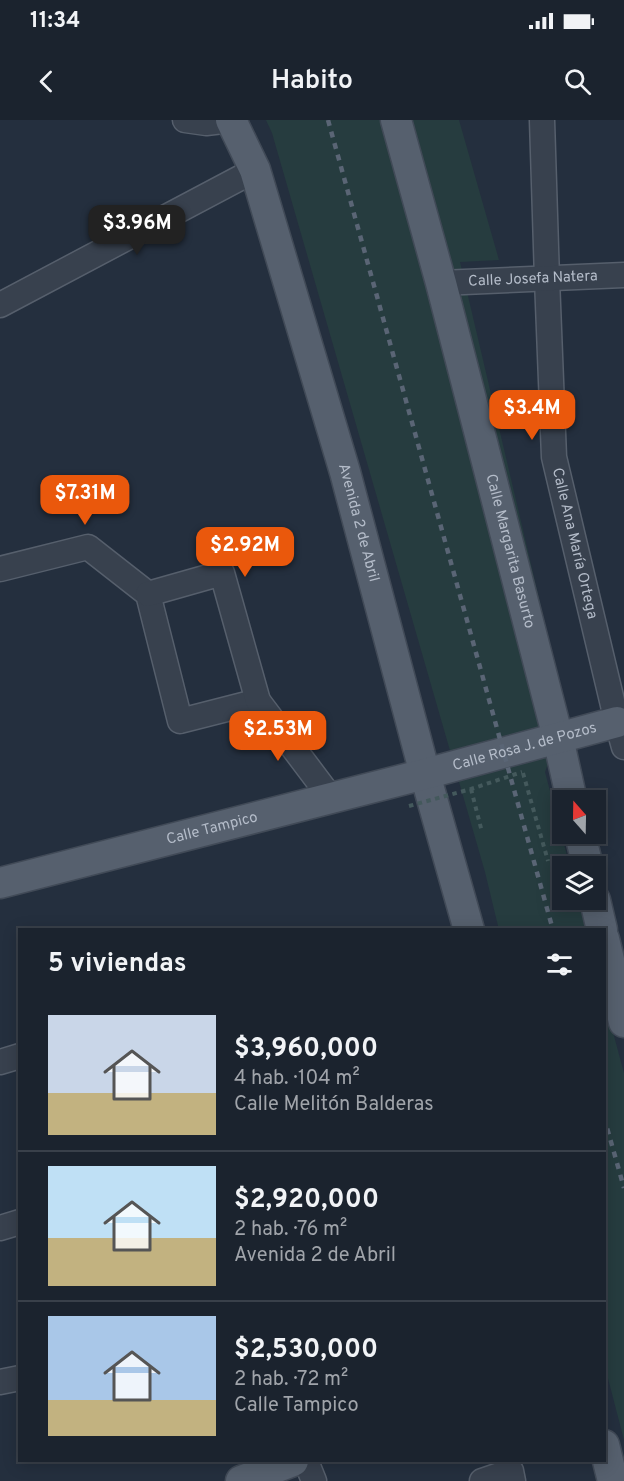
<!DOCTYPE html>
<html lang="es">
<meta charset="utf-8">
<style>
body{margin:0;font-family:Overpass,sans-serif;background:#242b36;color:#f1f3f6;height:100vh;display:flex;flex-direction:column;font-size:22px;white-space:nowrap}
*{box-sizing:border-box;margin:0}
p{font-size:20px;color:#a0a4aa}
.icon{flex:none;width:33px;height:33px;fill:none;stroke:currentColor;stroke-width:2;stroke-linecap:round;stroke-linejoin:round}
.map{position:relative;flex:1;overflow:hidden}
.drawer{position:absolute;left:18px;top:808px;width:588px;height:534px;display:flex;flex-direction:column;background:#1b232e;border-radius:0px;box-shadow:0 3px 15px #0003,0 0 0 2px #39404a}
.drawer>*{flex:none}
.needle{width:39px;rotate:340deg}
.buttons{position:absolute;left:552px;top:670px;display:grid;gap:12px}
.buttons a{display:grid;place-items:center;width:54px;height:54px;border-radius:0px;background:#1b232e;box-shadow:0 3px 15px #0003,0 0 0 2px #39404a;font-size:30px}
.price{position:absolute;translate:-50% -51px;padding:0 14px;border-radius:12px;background:#ea580c;color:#fff;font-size:20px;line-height:39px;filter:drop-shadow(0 2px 3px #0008)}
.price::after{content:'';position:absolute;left:50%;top:36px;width:18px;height:14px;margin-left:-9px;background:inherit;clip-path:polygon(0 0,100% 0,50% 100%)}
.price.current{background:#222;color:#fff}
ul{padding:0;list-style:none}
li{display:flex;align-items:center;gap:18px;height:150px;padding:0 30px}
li+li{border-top:2px solid #39404a}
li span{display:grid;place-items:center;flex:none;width:168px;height:120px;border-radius:0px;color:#555}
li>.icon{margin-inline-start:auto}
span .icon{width:72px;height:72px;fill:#fffc;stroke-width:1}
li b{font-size:26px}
h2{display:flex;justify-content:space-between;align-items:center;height:72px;padding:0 30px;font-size:26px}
.status{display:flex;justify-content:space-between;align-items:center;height:42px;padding:0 30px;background:#1b232e;direction:ltr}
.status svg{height:16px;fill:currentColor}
header{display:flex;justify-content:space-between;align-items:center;height:78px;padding:0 30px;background:#1b232e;font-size:27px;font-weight:600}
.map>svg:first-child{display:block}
</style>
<div class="status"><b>11:34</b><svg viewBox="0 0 49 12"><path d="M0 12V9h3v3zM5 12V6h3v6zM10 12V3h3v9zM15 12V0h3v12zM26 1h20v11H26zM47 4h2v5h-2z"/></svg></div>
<header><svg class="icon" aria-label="back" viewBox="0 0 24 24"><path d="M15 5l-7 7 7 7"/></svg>Habito<svg class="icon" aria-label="search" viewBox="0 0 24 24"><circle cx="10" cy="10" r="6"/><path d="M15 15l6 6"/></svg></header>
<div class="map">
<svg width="624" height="1361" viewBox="0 0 624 1361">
<rect width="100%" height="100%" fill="#242f3e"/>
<path fill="#263c3f" d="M266 0H459L499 140 460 142 566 593 545 652 570 747H562V780H578L586 810H499L485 752 272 13Z
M604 879 624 953V1320L604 1243Z"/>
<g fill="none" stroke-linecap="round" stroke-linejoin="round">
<defs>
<g id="minor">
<path d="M185 0 206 3 231 0"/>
<path id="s1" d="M542 0 547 159 554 337 617 602 624 627"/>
<path id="s2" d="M441 163 624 155"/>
<path d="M0 185 255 50"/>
<path d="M0 449 88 427 148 474 180 601 258 581"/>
<path d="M148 474 222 453 258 581 331 678"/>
<path d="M0 942 20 936"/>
<path d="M0 1108 20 1102"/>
<path d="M0 1262 20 1258"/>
<path d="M306 1341 314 1361"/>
<path d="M482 1361 511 1351 513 1361"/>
</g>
<g id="major">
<path id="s3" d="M231 0 255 50 345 352 425 654 469 810"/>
<path id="s4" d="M396 0 441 163 558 618 572 681"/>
<path d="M580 714 588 747"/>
<path id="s5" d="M0 763 425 654 617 602"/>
<path d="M595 780 602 810"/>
<path d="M604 819 624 902"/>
<path d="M604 1325 613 1361"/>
<path d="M241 1361 293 1341"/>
</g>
</defs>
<use href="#minor" stroke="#565f6c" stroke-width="27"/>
<use href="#major" stroke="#414a57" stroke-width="33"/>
<path stroke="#44595c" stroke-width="4" stroke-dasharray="4.5 4.5" stroke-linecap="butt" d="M523 653 548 741
M471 669 482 712"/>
<use href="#minor" stroke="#38414e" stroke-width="24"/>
<use href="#major" stroke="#56606e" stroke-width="30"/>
<path stroke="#5a6575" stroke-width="4.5" stroke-dasharray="6 6" stroke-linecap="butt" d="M328 0 553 810
M604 997 624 1068"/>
<path stroke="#44595c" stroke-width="4" stroke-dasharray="4.5 4.5" stroke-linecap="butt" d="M409 686 471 669 522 652"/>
</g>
<g text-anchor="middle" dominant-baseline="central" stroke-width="4.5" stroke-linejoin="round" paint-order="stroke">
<g font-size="15" fill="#b4bcc9" stroke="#1d2633">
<text stroke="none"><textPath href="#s2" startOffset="92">Calle Josefa Natera</textPath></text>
<text stroke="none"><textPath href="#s3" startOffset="423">Avenida 2 de Abril</textPath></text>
<text stroke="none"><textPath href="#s1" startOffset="426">Calle Ana María Ortega</textPath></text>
<text stroke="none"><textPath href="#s4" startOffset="446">Calle Margarita Basurto</textPath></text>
<text stroke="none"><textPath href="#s5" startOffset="542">Calle Rosa J. de Pozos</textPath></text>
<text stroke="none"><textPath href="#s5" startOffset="219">Calle Tampico</textPath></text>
</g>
</g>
</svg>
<div class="buttons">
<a><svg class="needle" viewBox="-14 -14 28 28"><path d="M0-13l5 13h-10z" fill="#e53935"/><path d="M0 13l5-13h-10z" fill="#a0a4aa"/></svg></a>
<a><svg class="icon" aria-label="layers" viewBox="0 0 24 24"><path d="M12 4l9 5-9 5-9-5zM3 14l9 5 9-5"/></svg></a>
</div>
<b class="price current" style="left:137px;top:136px">$3.96M</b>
<b class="price" style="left:532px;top:321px">$3.4M</b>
<b class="price" style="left:85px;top:406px">$7.31M</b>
<b class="price" style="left:245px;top:458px">$2.92M</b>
<b class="price" style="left:278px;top:642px">$2.53M</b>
<section class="drawer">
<h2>5 viviendas<svg class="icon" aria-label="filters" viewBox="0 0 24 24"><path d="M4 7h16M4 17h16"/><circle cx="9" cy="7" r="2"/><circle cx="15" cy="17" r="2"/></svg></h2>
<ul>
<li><span style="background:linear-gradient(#c9d6e8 65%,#c2b280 0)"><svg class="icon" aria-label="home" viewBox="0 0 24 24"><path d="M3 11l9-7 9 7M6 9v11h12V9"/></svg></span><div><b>$3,960,000</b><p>4 hab. · 104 m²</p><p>Calle Melitón Balderas</p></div></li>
<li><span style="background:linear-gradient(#bfe0f5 60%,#c2b280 0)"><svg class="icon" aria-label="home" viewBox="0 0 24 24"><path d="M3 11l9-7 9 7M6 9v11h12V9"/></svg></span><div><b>$2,920,000</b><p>2 hab. · 76 m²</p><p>Avenida 2 de Abril</p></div></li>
<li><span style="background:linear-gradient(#a9c7e8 70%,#c2b280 0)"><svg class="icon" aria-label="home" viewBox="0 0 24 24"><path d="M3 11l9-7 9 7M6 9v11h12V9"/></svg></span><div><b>$2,530,000</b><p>2 hab. · 72 m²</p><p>Calle Tampico</p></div></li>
</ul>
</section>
</div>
